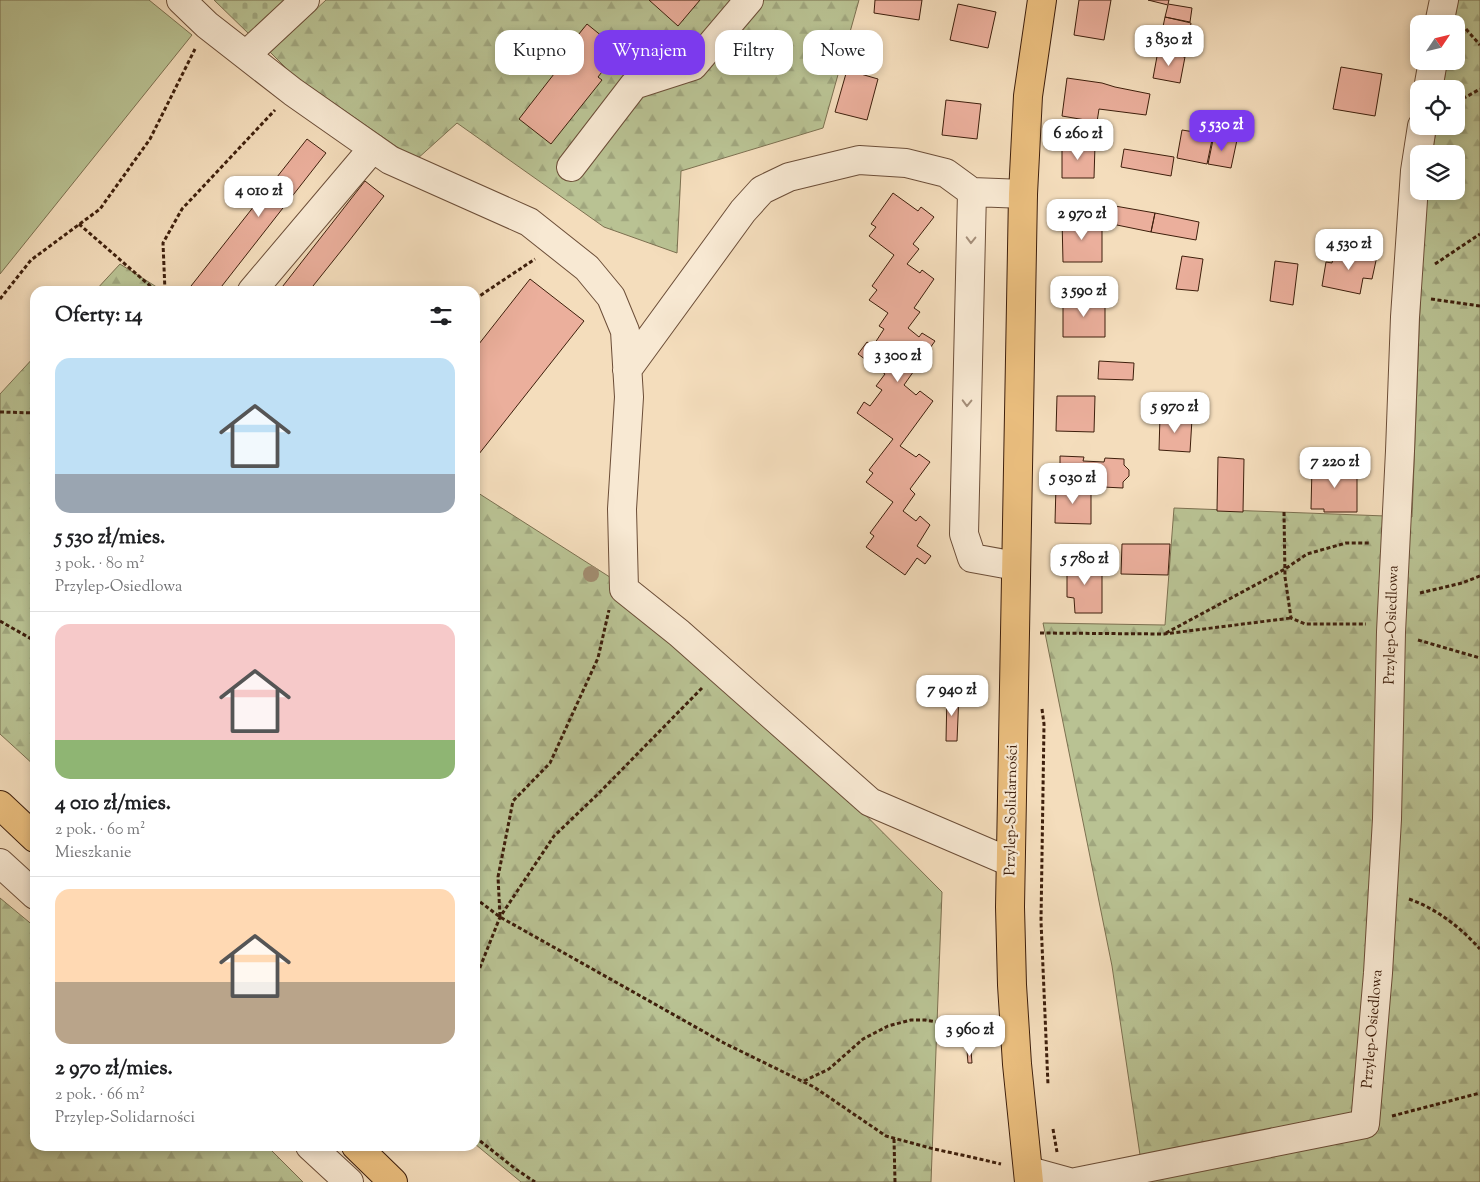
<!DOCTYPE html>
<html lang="pl">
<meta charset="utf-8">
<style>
body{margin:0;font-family:"Sorts Mill Goudy",serif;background:#f6f6f6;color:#202124;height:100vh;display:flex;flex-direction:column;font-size:19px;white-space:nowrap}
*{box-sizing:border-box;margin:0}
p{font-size:16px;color:#757577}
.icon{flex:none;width:28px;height:28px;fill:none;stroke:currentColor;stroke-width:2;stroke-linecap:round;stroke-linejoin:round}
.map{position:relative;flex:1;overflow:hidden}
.details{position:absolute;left:30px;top:286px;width:450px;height:865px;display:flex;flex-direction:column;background:#fff;border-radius:15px;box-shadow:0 2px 8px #0003}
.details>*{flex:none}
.top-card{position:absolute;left:495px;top:30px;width:475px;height:45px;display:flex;gap:10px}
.needle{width:32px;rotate:55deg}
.tools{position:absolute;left:1410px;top:15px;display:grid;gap:10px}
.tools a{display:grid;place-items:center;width:55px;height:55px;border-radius:10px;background:#fff;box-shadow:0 2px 8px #0003;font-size:25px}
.price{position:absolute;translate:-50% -42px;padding:0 11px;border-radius:10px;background:#fff;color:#222;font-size:16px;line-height:32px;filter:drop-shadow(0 1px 2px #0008)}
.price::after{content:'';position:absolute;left:50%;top:30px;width:15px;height:11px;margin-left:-8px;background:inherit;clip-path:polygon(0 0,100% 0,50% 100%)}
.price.current{background:#7c3aed;color:#fff}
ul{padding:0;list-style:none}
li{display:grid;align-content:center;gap:10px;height:265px;padding:0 25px}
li+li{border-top:1px solid #e0e0e0}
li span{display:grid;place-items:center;height:155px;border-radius:15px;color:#555}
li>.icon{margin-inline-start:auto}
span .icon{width:90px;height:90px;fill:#fffc;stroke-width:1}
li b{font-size:21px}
h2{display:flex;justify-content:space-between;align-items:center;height:60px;padding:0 25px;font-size:21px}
.pill{padding:0 18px;border-radius:15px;background:#fff;box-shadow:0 2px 8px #0003;font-size:18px;line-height:45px}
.pill.current{background:#7c3aed;color:#fff}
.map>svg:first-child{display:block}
</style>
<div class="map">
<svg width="1480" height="1182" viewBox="0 0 1480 1182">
<defs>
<pattern id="forest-firs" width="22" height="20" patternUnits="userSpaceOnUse" patternTransform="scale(1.25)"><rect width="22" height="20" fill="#b9c293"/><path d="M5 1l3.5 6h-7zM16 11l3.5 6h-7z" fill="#a0a67e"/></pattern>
<pattern id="cemetery-stones" width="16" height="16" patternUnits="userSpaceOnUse" patternTransform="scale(1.25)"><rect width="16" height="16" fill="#b9c293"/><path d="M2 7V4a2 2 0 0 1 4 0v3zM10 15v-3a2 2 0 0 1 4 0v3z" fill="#a0a67e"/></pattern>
</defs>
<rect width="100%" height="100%" fill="#f4ddbc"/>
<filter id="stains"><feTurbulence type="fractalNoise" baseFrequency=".004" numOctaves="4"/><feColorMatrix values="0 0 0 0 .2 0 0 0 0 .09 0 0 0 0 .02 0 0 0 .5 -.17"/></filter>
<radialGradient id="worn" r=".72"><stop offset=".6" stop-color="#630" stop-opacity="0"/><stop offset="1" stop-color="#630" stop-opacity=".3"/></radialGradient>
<path fill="url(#forest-firs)" stroke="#7c7050" d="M326 0H859L823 128 681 171 677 253 604 227 457 123 416 160 293 75 270 52Z
M1458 0H1480V1182H1144L1112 966 1043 623 1165 625 1174 508 1412 517 1424 201 1426 191H1456V154H1432L1437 126H1456V89H1443L1447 61H1456V24H1454Z
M120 264 163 291H95Z
M35 356V766L0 734V394Z
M475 491 663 611 942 892 931 1182H521L475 1144Z
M0 898 35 927V1146H267L303 1182H0Z"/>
<path fill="url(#cemetery-stones)" stroke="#7c7050" d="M214 0H289L250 35Z"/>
<path fill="#b9c293" stroke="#7c7050" d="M0 0H149L192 35 0 274Z"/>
<path fill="#ebaf9c" stroke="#3e1f0c" d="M649 0H700L678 26Z
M875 0H922L919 20 874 13Z
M1079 0H1111L1104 40 1074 35Z
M1148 0H1169L1168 4 1192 8 1190 22 1165 17 1168 5Z
M958 4 996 12 988 48 950 40Z
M1165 17 1191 23 1185 57 1158 51Z
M587 24 619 50 598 77 602 80 551 144 519 119 554 74 549 71Z
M1158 51 1185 57 1180 83 1153 78Z
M1341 67 1382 74 1375 116 1333 109Z
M847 70 878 79 867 120 835 112Z
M1067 78 1102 83 1115 87 1150 94 1146 115 1099 109 1097 122 1062 116Z
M946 100 981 104 977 139 942 135Z
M1182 130 1213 135 1207 164 1177 158Z
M1214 135 1237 140 1231 168 1208 164Z
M307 139 326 153 218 291H198L191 286Z
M1062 145H1095L1094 178H1062Z
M1124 149 1174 157 1171 176 1121 167Z
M365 181 384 196 349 241 309 291H279Z
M893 193 918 211 921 207 934 217 913 244 919 249 907 264 920 273 922 270 934 279 914 308 920 312 908 328 919 337 922 333 935 341 904 385 916 395 920 391 933 401 900 446 916 457 919 454 930 462 910 489 915 494 903 511 916 521 920 516 930 525 917 546 931 556 925 564 917 558 905 575 866 547 874 536 870 533 893 502 866 482 873 473 869 470 893 439 857 413 864 402 870 406 882 390 876 386 885 374 858 354 867 342 873 346 884 329 879 326 888 313 869 300 877 290 872 286 894 255 869 236 876 227 871 224Z
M1115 206 1155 213 1151 232 1112 224Z
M1155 213 1199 222 1196 240 1151 232Z
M1062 219 1102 220V262H1063Z
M1335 248 1377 256 1372 279 1363 278 1360 294 1322 286 1326 262 1332 263Z
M1182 256 1203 259 1198 291 1176 289Z
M1275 261 1298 264 1293 305 1270 301Z
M530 279 584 321 475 459V349Z
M1063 300H1105V337H1063Z
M1099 361 1134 363 1133 380 1098 379Z
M1057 396H1095L1094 432 1056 431Z
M1160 416 1192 419 1190 452 1159 450Z
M1060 456 1084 457 1083 461 1104 462 1105 458 1124 459V465L1129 470V476L1123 482V488L1063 485 1064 472 1060 471Z
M1218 457 1244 459 1243 512 1217 511Z
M1312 467H1357V512H1324V509H1311Z
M1056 485 1091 487V524L1055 523Z
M1122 544H1170L1168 575 1121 574Z
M1067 561H1102V613H1075L1074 598 1067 597Z
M947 693 959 694 957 741H946Z
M971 1050 972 1063H968L967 1051Z"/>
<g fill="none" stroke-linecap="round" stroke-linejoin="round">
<defs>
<path id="minor" d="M181 0 207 25 293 92 390 160 529 222 587 268 611 297 625 331 629 397 622 509 624 589 679 633 870 802 1010 862
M1439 24 1444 0
M246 55 305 0
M1428 89 1433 61
M571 167 634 85 693 66 749 0
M972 192 964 534 972 558 1016 566
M252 291 373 148
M627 370 743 211 762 190 789 177 859 160 906 163 946 173 972 192 1023 194
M0 863 35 895
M310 1146 349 1182
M1029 1171 1069 1182
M1076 1182 1365 1124 1378 973 1387 819 1391 632 1400 451 1405 317 1415 171 1422 126"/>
<path id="major" d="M0 805 35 838
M356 1146 393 1182
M1029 1182 1017 1064 1012 985 1010 907 1023 194 1028 96 1042 0"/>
</defs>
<use href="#minor" stroke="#6c4e38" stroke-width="30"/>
<use href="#major" stroke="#3e1f0c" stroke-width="30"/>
<path stroke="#3e1f0c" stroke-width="3" stroke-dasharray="4 2.5" stroke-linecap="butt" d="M1466 29 1480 45
M1456 99 1466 97 1480 89
M79 224 156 291
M1435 264 1480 234
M165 291 163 243 182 209 275 110
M0 299 31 260 100 209 150 139 195 49
M475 299 535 259
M1431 299 1480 306
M0 412 35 413
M1284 512 1285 577 1291 618 1305 624H1366
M1420 593 1462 583 1480 576
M0 621 35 641
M1040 633 1164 634 1291 618
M1166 633 1285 569 1307 554 1346 543H1370
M1418 640 1480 658
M1042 709 1044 724 1041 921 1048 1085
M475 898 500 917 724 1043 814 1087 886 1136 934 1149 971 1157 1001 1164
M1409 899C1437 909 1460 927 1480 949
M500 916 498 877 513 801 550 763 598 658 609 610
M475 980 500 917 554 836 597 795 702 688
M804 1081 829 1069 863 1039 888 1026 911 1020H925L949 1024 978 1041
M1392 1116 1480 1093
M1053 1129 1057 1152
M475 1137 517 1170 535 1182
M894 1139 895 1182"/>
<use href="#minor" stroke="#f8e9d3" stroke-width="28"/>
<use href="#major" stroke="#eabe7e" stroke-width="28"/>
</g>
<circle fill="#a18b6e" cx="591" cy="574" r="8"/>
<defs><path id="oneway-chevron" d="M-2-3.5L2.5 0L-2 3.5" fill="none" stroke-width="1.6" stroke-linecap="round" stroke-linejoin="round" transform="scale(1.25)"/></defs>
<g stroke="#a48e79">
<use href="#oneway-chevron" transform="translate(971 240) rotate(91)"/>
<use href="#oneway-chevron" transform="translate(967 403) rotate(91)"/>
</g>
<g text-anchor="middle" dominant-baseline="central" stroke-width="4.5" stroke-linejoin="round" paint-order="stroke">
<g font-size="15" fill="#3e1f0c" stroke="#f8e9d3">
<text transform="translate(1392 625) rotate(-88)">Przylep-Osiedlowa</text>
<text transform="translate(1012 810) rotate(-89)">Przylep-Solidarności</text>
<text transform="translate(1373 1029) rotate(-85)">Przylep-Osiedlowa</text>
</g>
</g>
<rect width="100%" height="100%" filter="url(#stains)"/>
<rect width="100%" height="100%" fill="url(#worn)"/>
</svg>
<div class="tools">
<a><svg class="needle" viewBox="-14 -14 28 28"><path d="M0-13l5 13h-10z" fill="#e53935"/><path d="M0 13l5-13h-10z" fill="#757577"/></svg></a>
<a><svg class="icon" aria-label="locate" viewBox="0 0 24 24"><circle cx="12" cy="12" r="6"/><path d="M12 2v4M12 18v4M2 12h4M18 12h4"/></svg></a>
<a><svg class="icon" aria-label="layers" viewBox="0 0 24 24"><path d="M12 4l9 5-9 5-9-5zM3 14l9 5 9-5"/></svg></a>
</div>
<b class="price" style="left:1169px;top:67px">3 830 zł</b>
<b class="price current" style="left:1222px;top:152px">5 530 zł</b>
<b class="price" style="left:1078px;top:161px">6 260 zł</b>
<b class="price" style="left:259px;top:218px">4 010 zł</b>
<b class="price" style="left:1082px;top:241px">2 970 zł</b>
<b class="price" style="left:1349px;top:271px">4 530 zł</b>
<b class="price" style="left:1084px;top:318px">3 590 zł</b>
<b class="price" style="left:898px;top:383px">3 300 zł</b>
<b class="price" style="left:1175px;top:434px">5 970 zł</b>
<b class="price" style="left:1335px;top:489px">7 220 zł</b>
<b class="price" style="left:1073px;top:505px">5 030 zł</b>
<b class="price" style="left:1085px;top:586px">5 780 zł</b>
<b class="price" style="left:952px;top:717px">7 940 zł</b>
<b class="price" style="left:970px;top:1057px">3 960 zł</b>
<div class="top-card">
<a class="pill">Kupno</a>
<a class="pill current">Wynajem</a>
<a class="pill">Filtry</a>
<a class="pill">Nowe</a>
</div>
<section class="details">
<h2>Oferty: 14<svg class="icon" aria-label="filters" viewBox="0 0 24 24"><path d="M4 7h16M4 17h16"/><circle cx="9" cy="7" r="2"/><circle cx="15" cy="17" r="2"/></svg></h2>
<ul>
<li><span style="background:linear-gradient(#bfe0f5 75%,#9aa5b1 0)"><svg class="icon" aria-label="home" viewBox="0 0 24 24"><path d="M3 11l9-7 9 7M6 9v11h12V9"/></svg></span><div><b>5 530 zł/mies.</b><p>3 pok. · 80 m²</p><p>Przylep-Osiedlowa</p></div></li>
<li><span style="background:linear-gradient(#f6c9c9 75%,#8fb573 0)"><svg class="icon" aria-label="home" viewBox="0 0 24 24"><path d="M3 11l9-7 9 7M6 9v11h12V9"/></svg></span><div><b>4 010 zł/mies.</b><p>2 pok. · 60 m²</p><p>Mieszkanie</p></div></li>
<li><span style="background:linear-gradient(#ffd9b3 60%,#b9a48a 0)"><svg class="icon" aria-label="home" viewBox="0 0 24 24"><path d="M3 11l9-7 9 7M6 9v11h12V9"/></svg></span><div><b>2 970 zł/mies.</b><p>2 pok. · 66 m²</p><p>Przylep-Solidarności</p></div></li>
</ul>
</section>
</div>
